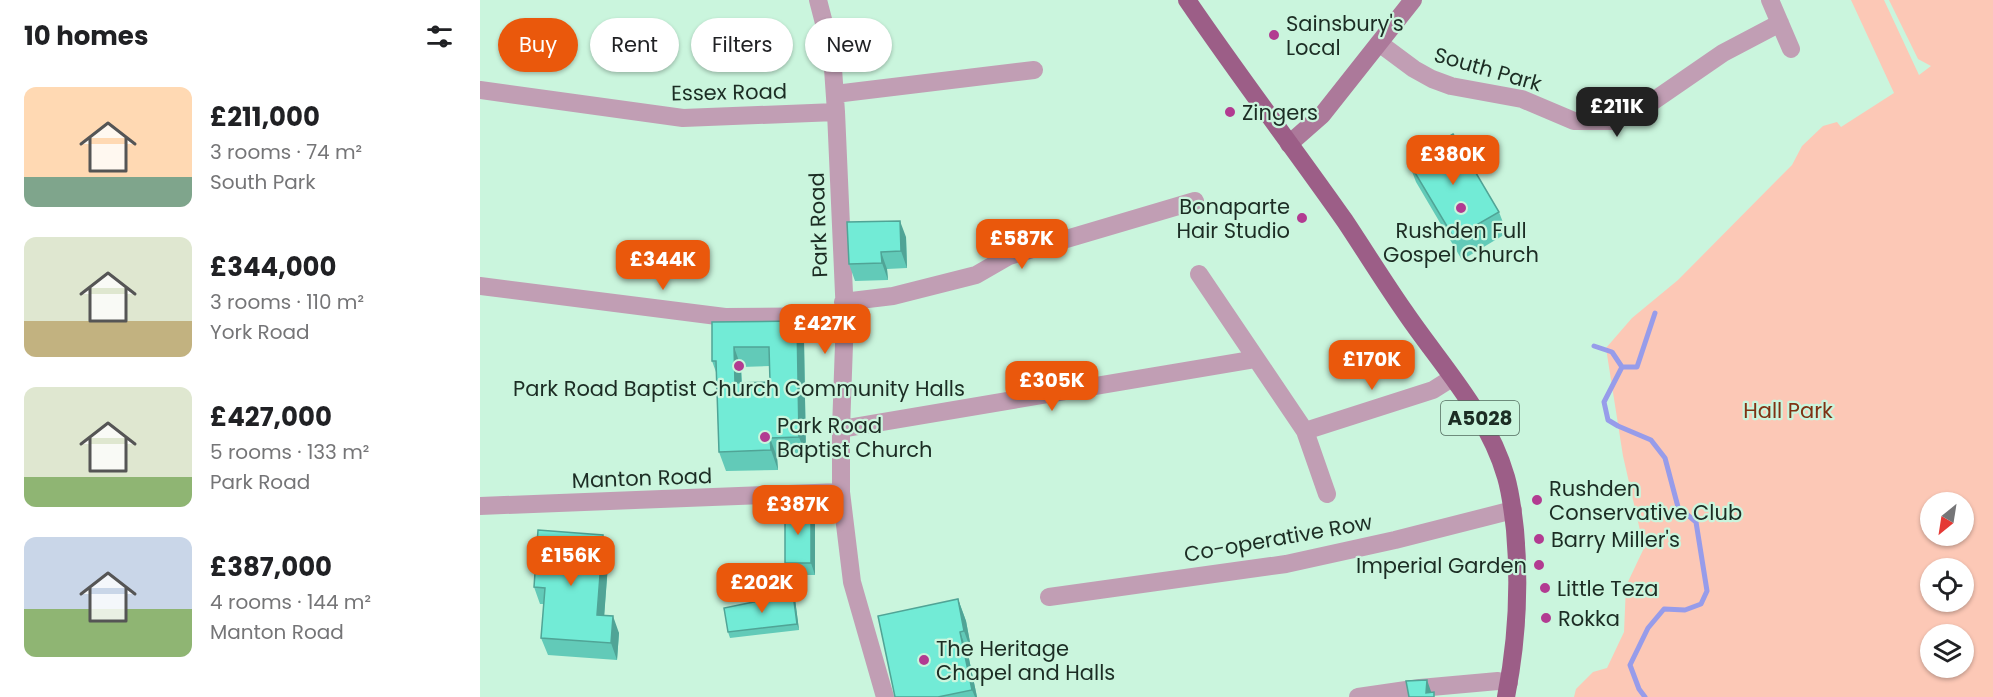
<!DOCTYPE html>
<meta charset="utf-8">
<style>
body{margin:0;font-family:Poppins,sans-serif;background:#f6f6f6;color:#202124;height:100vh;display:flex;flex-direction:column;font-size:22px;white-space:nowrap}
*{box-sizing:border-box;margin:0}
p{font-size:20px;color:#757577}
.icon{flex:none;width:33px;height:33px;fill:none;stroke:currentColor;stroke-width:2;stroke-linecap:round;stroke-linejoin:round}
.map{position:relative;flex:1;overflow:hidden}
.sheet{display:flex;flex-direction:column;background:#fff;width:480px}
.sheet>*{flex:none}
.top-card{position:absolute;left:18px;top:18px;width:570px;height:54px;display:flex;gap:12px}
.needle{width:39px;rotate:210deg}
.fabs{position:absolute;left:1440px;top:492px;display:grid;gap:12px}
.fabs a{display:grid;place-items:center;width:54px;height:54px;border-radius:50%;background:#fff;box-shadow:0 2px 4px #0004;font-size:30px}
.price{position:absolute;translate:-50% -51px;padding:0 14px;border-radius:12px;background:#ea580c;color:#fff;font-size:20px;line-height:39px;filter:drop-shadow(0 2px 3px #0008)}
.price::after{content:'';position:absolute;left:50%;top:36px;width:18px;height:14px;margin-left:-9px;background:inherit;clip-path:polygon(0 0,100% 0,50% 100%)}
.price.current{background:#222;color:#fff}
ul{padding:0;list-style:none}
li{display:flex;align-items:center;gap:18px;height:150px;padding:0 24px}
li span{display:grid;place-items:center;flex:none;width:168px;height:120px;border-radius:12px;color:#555}
li>.icon{margin-inline-start:auto}
span .icon{width:72px;height:72px;fill:#fffc;stroke-width:1}
li b{font-size:26px}
h2{display:flex;justify-content:space-between;align-items:center;height:72px;padding:0 24px;font-size:26px}
.pill{padding:0 21px;border-radius:27px;background:#fff;box-shadow:0 2px 4px #0004;font-size:21px;line-height:54px}
.pill.current{background:#ea580c;color:#fff}
main{display:flex;flex:1;min-height:0}
.map>svg:first-child{display:block}
</style>
<main>
<section class="sheet">
<h2>10 homes<svg class="icon" aria-label="filters" viewBox="0 0 24 24"><path d="M4 7h16M4 17h16"/><circle cx="9" cy="7" r="2"/><circle cx="15" cy="17" r="2"/></svg></h2>
<ul>
<li><span style="background:linear-gradient(#ffd9b3 75%,#7fa58c 0)"><svg class="icon" aria-label="home" viewBox="0 0 24 24"><path d="M3 11l9-7 9 7M6 9v11h12V9"/></svg></span><div><b>£211,000</b><p>3 rooms · 74 m²</p><p>South Park</p></div></li>
<li><span style="background:linear-gradient(#dfe7d0 70%,#c2b280 0)"><svg class="icon" aria-label="home" viewBox="0 0 24 24"><path d="M3 11l9-7 9 7M6 9v11h12V9"/></svg></span><div><b>£344,000</b><p>3 rooms · 110 m²</p><p>York Road</p></div></li>
<li><span style="background:linear-gradient(#dfe7d0 75%,#8fb573 0)"><svg class="icon" aria-label="home" viewBox="0 0 24 24"><path d="M3 11l9-7 9 7M6 9v11h12V9"/></svg></span><div><b>£427,000</b><p>5 rooms · 133 m²</p><p>Park Road</p></div></li>
<li><span style="background:linear-gradient(#c9d6e8 60%,#8fb573 0)"><svg class="icon" aria-label="home" viewBox="0 0 24 24"><path d="M3 11l9-7 9 7M6 9v11h12V9"/></svg></span><div><b>£387,000</b><p>4 rooms · 144 m²</p><p>Manton Road</p></div></li>
</ul>
</section>
<div class="map">
<svg width="1513" height="697" viewBox="0 0 1513 697">
<rect width="100%" height="100%" fill="#caf5dd"/>
<path fill="#fcc8b6" fill-rule="evenodd" d="M1371 0H1404L1439 75 1451 66 1438 59 1409 0H1513V697H1094L1096 689 1113 672 1127 668 1144 632 1146 586 1164 548 1143 456 1126 348 1152 318 1198 280 1312 165 1322 146 1343 126 1357 122 1361 127 1414 93ZM1450 502H1484V536H1450ZM1450 568H1484V602H1450ZM1450 634H1484V668H1450Z"/>
<g fill="none" stroke-linecap="round" stroke-linejoin="round">
<path stroke="#979cea" stroke-width="5" d="M1114 346 1132 352 1142 367
M1165 697 1159 689 1150 665 1168 628 1184 609 1205 610 1221 604 1227 591 1216 522 1198 507 1185 458 1171 440 1138 426 1128 420 1124 402 1142 367H1157L1175 313"/>
<path stroke="#c19eb4" stroke-width="18" d="M338 0 352 54 356 112 365 316 361 429V492L372 582 405 697
M1290 0 1311 49
M899 43 934 69 952 79 971 86 1042 99 1094 121H1133L1166 106 1243 53 1300 23
M0 90 203 118 356 112
M355 94 554 70
M719 274 825 431 847 494
M0 286 245 317 365 316
M363 302 413 296 496 275 529 256 715 201
M361 429 776 359
M825 431 953 390 972 378
M0 506 361 492
M569 597 806 564 915 540 1033 510
M878 697 940 688 1018 681 1029 683"/>
<path stroke="#ac799a" stroke-width="18" d="M809 144 842 115 933 0"/>
<path stroke="#9c5e87" stroke-width="18" d="M707 0C758 75 813 147 865 221 885 251 904 282 925 312 961 365 1008 414 1026 477 1031 494 1033 513 1035 530 1040 587 1037 642 1026 697"/>
</g>
<path fill="#62cab8" fill-rule="evenodd" d="M928 161 1019 212 1027 233 982 260 936 182Z
M426 237 427 268 407 269 408 280 375 281 369 264Z
M232 322 324 341 326 456 297 457 298 470 246 471 239 452 236 372 232 361ZM290 366V382L262 383 261 367Z
M335 522V575H309L305 563Z
M123 535 129 551 124 616 139 633 137 660 68 655 61 638 64 604H60L54 587Z
M315 599 319 630 250 638 248 632Z
M478 599 486 621 492 653 488 654 497 697H415Z"/>
<path fill="#50a496" d="M420 221 426 237 427 268 421 251Z
M401 252 407 269 408 280 402 263Z
M317 321 324 341 326 456 319 437Z
M254 347 261 367 262 403 255 383Z
M290 438 297 457 298 470 291 450Z
M331 510 335 522V575L331 563Z
M123 535 129 551 123 632 117 615Z
M313 594 315 599 319 630 317 624Z
M478 599 486 621 492 653 484 631Z
M133 616 139 633 137 660 131 643Z
M480 632 488 654 497 697H495L492 690Z
M947 680 953 697 946 693Z"/>
<path fill="#72ebd6" stroke="#50a496" stroke-width="1.5" fill-rule="evenodd" d="M973 134 1019 212 974 238 928 161Z
M420 221 421 251 401 252 402 263 369 264 367 222Z
M317 321 319 437 290 438 291 450 239 452 236 361H232V322ZM254 347H289L290 382 255 383Z
M305 510H331V563H305Z
M58 530 123 535 117 615 133 616 131 643 61 638 65 588 54 587Z
M313 594 317 624 248 632 244 608Z
M478 599 484 631 480 632 492 690 458 697H415L398 616Z
M947 680 946 693 954 692V697H929L926 681Z"/>
<g fill="#b23b91" stroke="#caf5dd" stroke-width="2">
<circle cx="794" cy="35" r="6"/>
<circle cx="750" cy="112" r="6"/>
<circle cx="981" cy="208" r="6"/>
<circle cx="822" cy="218" r="6"/>
<circle cx="259" cy="366" r="6"/>
<circle cx="285" cy="437" r="6"/>
<circle cx="1057" cy="500" r="6"/>
<circle cx="1059" cy="539" r="6"/>
<circle cx="1059" cy="565" r="6"/>
<circle cx="1065" cy="588" r="6"/>
<circle cx="1066" cy="618" r="6"/>
<circle cx="444" cy="660" r="6"/>
</g>
<g text-anchor="middle" dominant-baseline="central" stroke-width="4.5" stroke-linejoin="round" paint-order="stroke">
<rect fill="#caf5dd" stroke="#50695c" stroke-width="1.5" x="961" y="401" width="78" height="34" rx="4.5"/>
<g font-size="20" font-weight="bold" fill="#1c2d24">
<text x="1000" y="418">A5028</text>
</g>
<g font-size="21" fill="#1c2d24" stroke="#caf5dd" text-anchor="start">
<text x="806" y="23">Sainsbury's<tspan x="806" dy="24">Local</tspan></text>
<text x="762" y="112">Zingers</text>
<text x="810" y="206" text-anchor="end">Bonaparte<tspan x="810" dy="24">Hair Studio</tspan></text>
<text x="981" y="230" text-anchor="middle">Rushden Full<tspan x="981" dy="24">Gospel Church</tspan></text>
<text x="259" y="388" text-anchor="middle">Park Road Baptist Church Community Halls</text>
<text x="297" y="425">Park Road<tspan x="297" dy="24">Baptist Church</tspan></text>
<text x="1069" y="488">Rushden<tspan x="1069" dy="24">Conservative Club</tspan></text>
<text x="1071" y="539">Barry Miller's</text>
<text x="1047" y="565" text-anchor="end">Imperial Garden</text>
<text x="1077" y="588">Little Teza</text>
<text x="1078" y="618">Rokka</text>
<text x="456" y="648">The Heritage<tspan x="456" dy="24">Chapel and Halls</tspan></text>
</g>
<g font-size="21" fill="#1c2d24" stroke="#caf5dd">
<text transform="translate(1008 69) rotate(16)">South Park</text>
<text transform="translate(249 92) rotate(-1)">Essex Road</text>
<text transform="translate(338 225) rotate(-92)">Park Road</text>
<text transform="translate(162 478) rotate(-2)">Manton Road</text>
<text transform="translate(798 538) rotate(-10)">Co-operative Row</text>
</g>
<g font-size="21" fill="#7f3213" stroke="#caf5dd">
<text x="1308" y="410">Hall Park</text>
</g>
</g>
</svg>
<div class="fabs">
<a><svg class="needle" viewBox="-14 -14 28 28"><path d="M0-13l5 13h-10z" fill="#e53935"/><path d="M0 13l5-13h-10z" fill="#757577"/></svg></a>
<a><svg class="icon" aria-label="locate" viewBox="0 0 24 24"><circle cx="12" cy="12" r="6"/><path d="M12 2v4M12 18v4M2 12h4M18 12h4"/></svg></a>
<a><svg class="icon" aria-label="layers" viewBox="0 0 24 24"><path d="M12 4l9 5-9 5-9-5zM3 14l9 5 9-5"/></svg></a>
</div>
<b class="price current" style="left:1137px;top:138px">£211K</b>
<b class="price" style="left:973px;top:186px">£380K</b>
<b class="price" style="left:542px;top:270px">£587K</b>
<b class="price" style="left:183px;top:291px">£344K</b>
<b class="price" style="left:345px;top:355px">£427K</b>
<b class="price" style="left:892px;top:391px">£170K</b>
<b class="price" style="left:572px;top:412px">£305K</b>
<b class="price" style="left:318px;top:536px">£387K</b>
<b class="price" style="left:91px;top:587px">£156K</b>
<b class="price" style="left:282px;top:614px">£202K</b>
<div class="top-card">
<a class="pill current">Buy</a>
<a class="pill">Rent</a>
<a class="pill">Filters</a>
<a class="pill">New</a>
</div>
</div>
</main>
